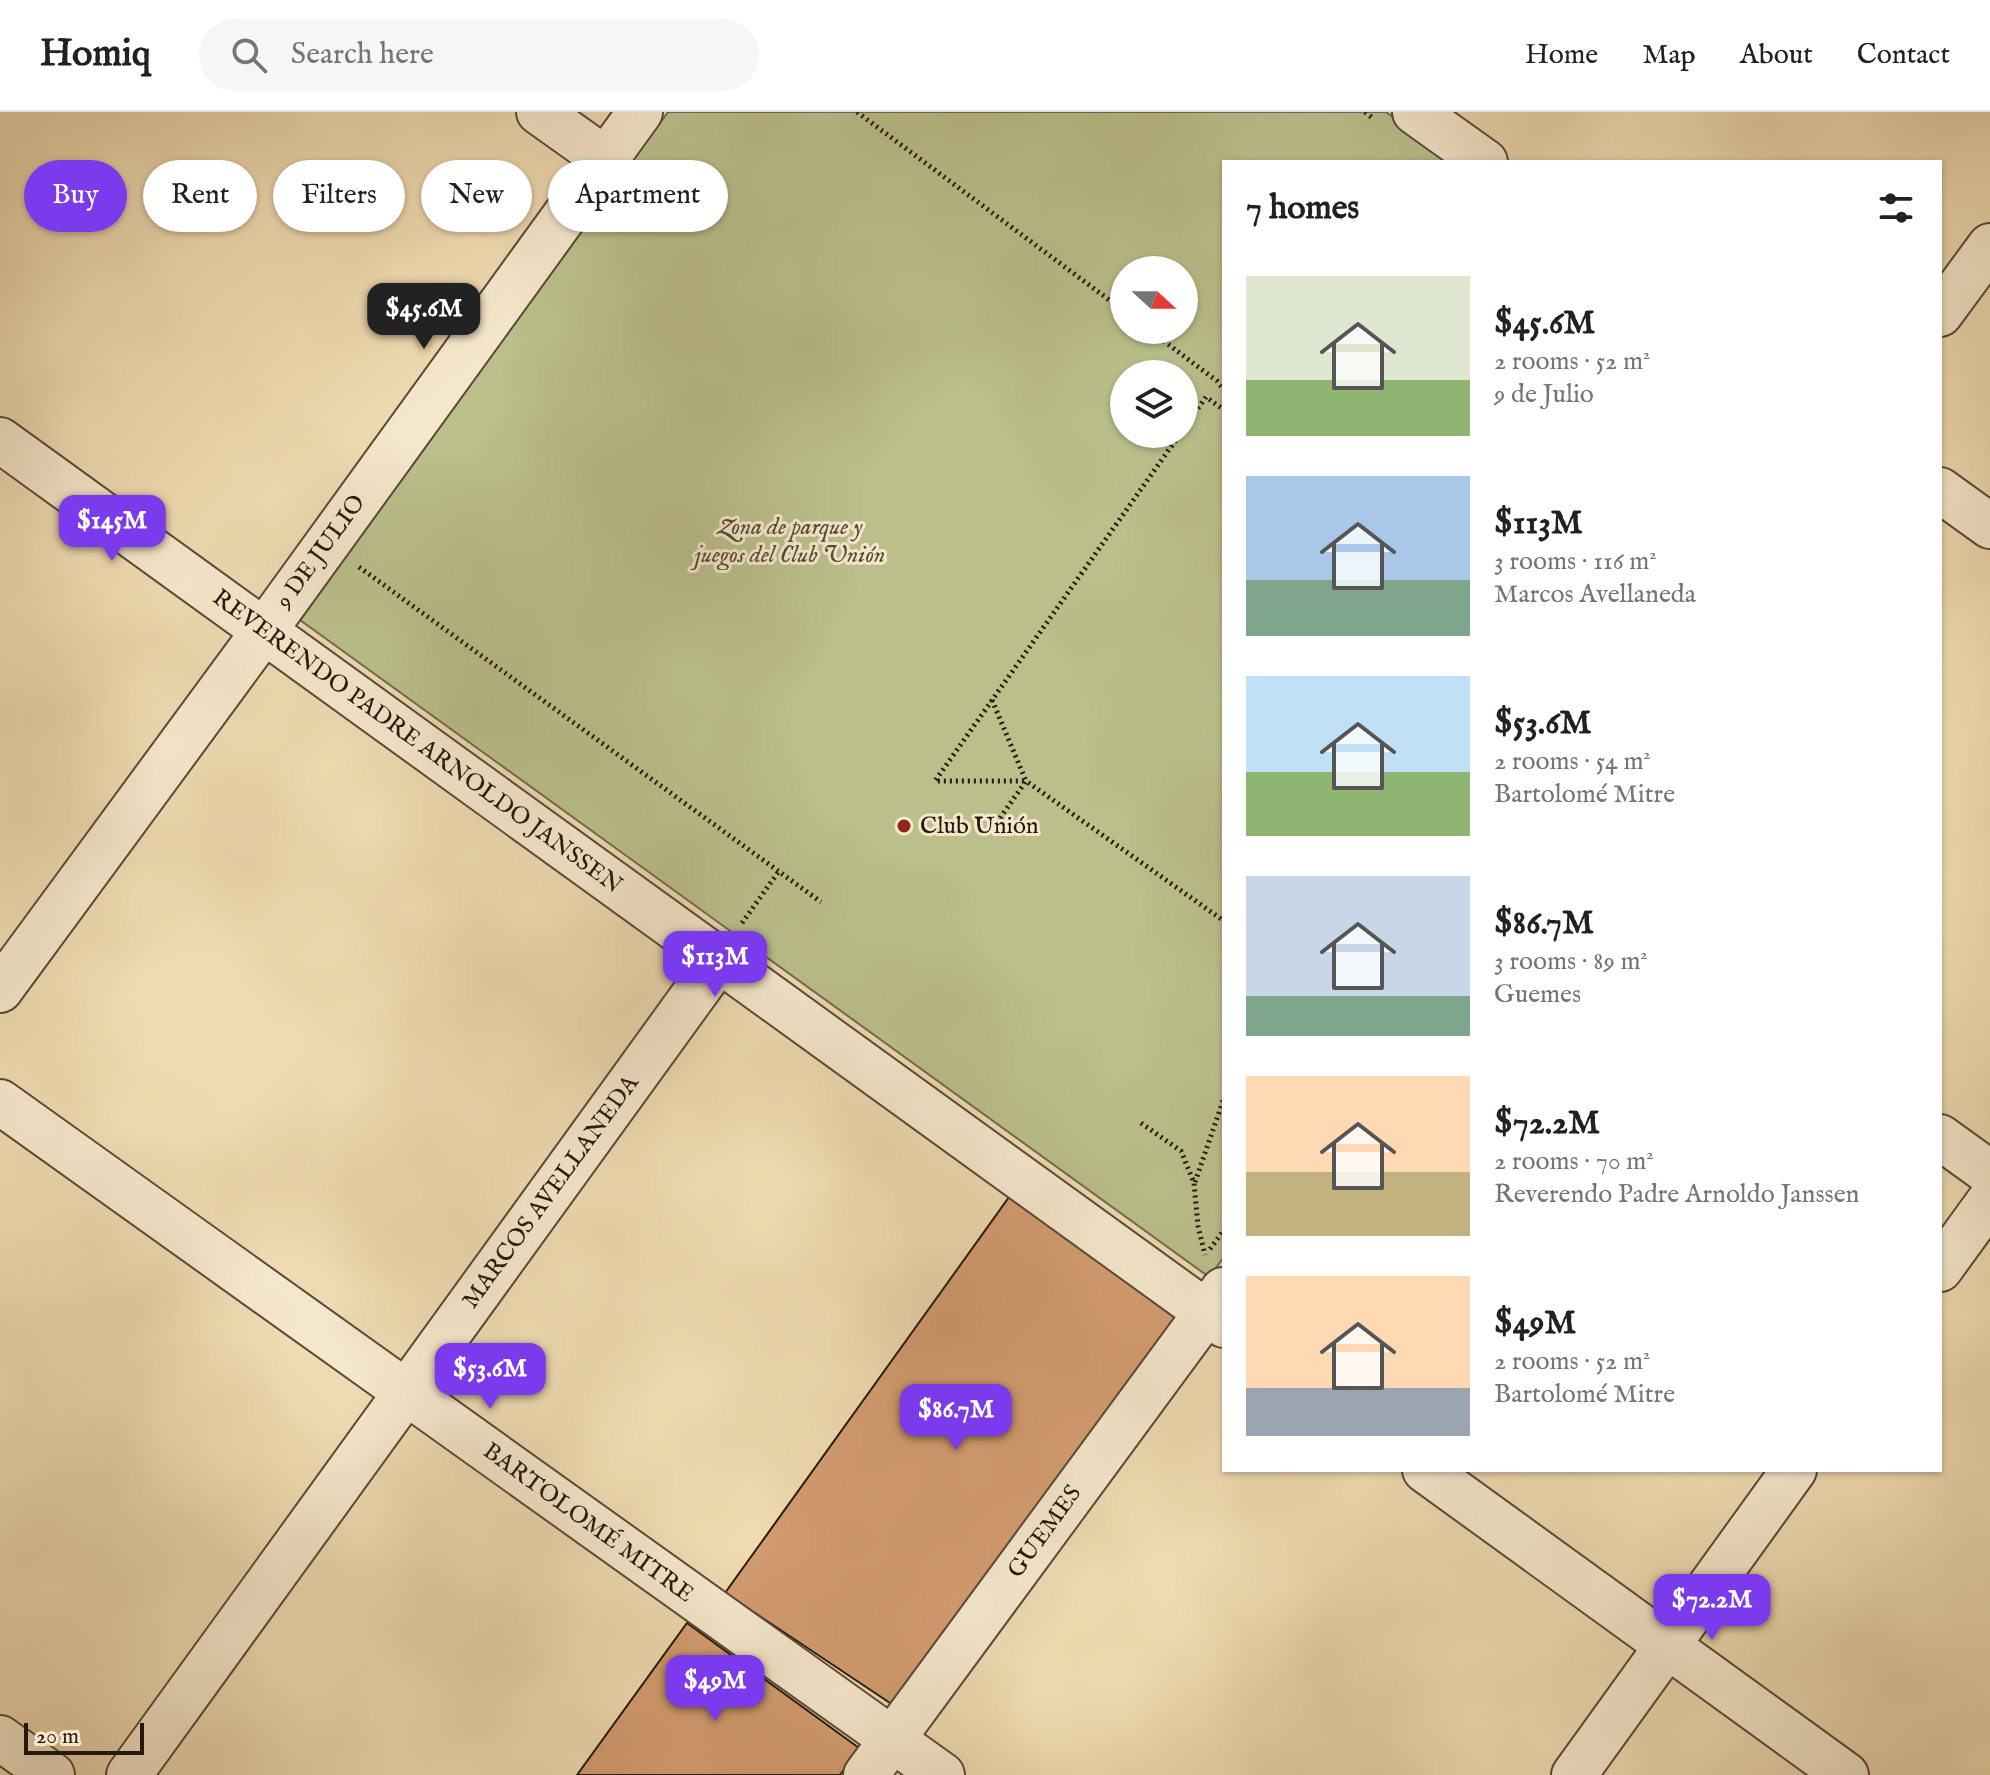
<!DOCTYPE html>
<meta charset="utf-8">
<style>
body{margin:0;font-family:"IM FELL English",serif;background:#f6f6f6;color:#202124;height:100vh;display:flex;flex-direction:column;font-size:30px;white-space:nowrap}
*{box-sizing:border-box;margin:0}
p{font-size:26px;color:#757577}
.icon{flex:none;width:44px;height:44px;fill:none;stroke:currentColor;stroke-width:2;stroke-linecap:round;stroke-linejoin:round}
.map{position:relative;flex:1;overflow:hidden}
.panel{position:absolute;left:1222px;top:48px;width:720px;height:1312px;display:flex;flex-direction:column;background:#fff;border-radius:0px;box-shadow:0 2px 6px #0004}
.panel>*{flex:none}
.banner{position:absolute;left:24px;top:48px;width:760px;height:72px;display:flex;gap:16px}
.needle{width:52px;rotate:111deg}
.tools{position:absolute;left:1110px;top:144px;display:grid;gap:16px}
.tools a{display:grid;place-items:center;width:88px;height:88px;border-radius:50%;background:#fff;box-shadow:0 2px 6px #0004;font-size:40px}
.scale{position:absolute;left:24px;bottom:20px;width:120px;box-sizing:border-box;padding-left:8px;border:4px solid #26190f;border-top:0;font-size:22px;line-height:28px;white-space:nowrap;color:#26190f;-webkit-text-stroke:6px #f5e7cc;paint-order:stroke}
.price{position:absolute;translate:-50% -68px;padding:0 18px;border-radius:16px;background:#7c3aed;color:#fff;font-size:26px;line-height:52px;filter:drop-shadow(0 2px 4px #0008)}
.price::after{content:'';position:absolute;left:50%;top:48px;width:24px;height:18px;margin-left:-12px;background:inherit;clip-path:polygon(0 0,100% 0,50% 100%)}
.price.active{background:#222;color:#fff}
ul{padding:0;list-style:none}
li{display:flex;align-items:center;gap:24px;height:200px;padding:0 24px}
li span{display:grid;place-items:center;flex:none;width:224px;height:160px;border-radius:0px;color:#555}
li>.icon{margin-inline-start:auto}
span .icon{width:96px;height:96px;fill:#fffc;stroke-width:1}
li b{font-size:34px}
h2{display:flex;justify-content:space-between;align-items:center;height:96px;padding:0 24px;font-size:34px}
.chip{padding:0 28px;border-radius:36px;background:#fff;box-shadow:0 2px 6px #0004;font-size:28px;line-height:72px}
.chip.active{background:#7c3aed;color:#fff}
header{display:flex;align-items:center;gap:48px;box-sizing:border-box;height:112px;padding:0 40px;background:#fff;border-bottom:2px solid #e0e0e0}
header strong{font-size:38px}
nav{display:flex;gap:44px;margin-inline-start:auto;font-size:28px}
.search{width:560px;height:72px;background:#f6f6f6;display:flex;align-items:center;gap:20px;box-sizing:border-box;padding:0 28px;border-radius:44px;color:#757577;font-size:30px}
.map>svg:first-child{display:block}
</style>
<header>
<strong>Homiq</strong>
<div class="search"><svg class="icon" aria-label="search" viewBox="0 0 24 24"><circle cx="10" cy="10" r="6"/><path d="M15 15l6 6"/></svg>Search here</div>
<nav><a>Home</a><a>Map</a><a>About</a><a>Contact</a></nav>
</header>
<div class="map">
<svg width="1990" height="1663" viewBox="0 0 1990 1663">
<rect width="100%" height="100%" fill="#efdab1"/>
<filter id="stains"><feTurbulence type="fractalNoise" baseFrequency=".0025" numOctaves="4"/><feColorMatrix values="0 0 0 0 .2 0 0 0 0 .09 0 0 0 0 .02 0 0 0 .5 -.17"/></filter>
<radialGradient id="worn" r=".72"><stop offset=".6" stop-color="#630" stop-opacity="0"/><stop offset="1" stop-color="#630" stop-opacity=".3"/></radialGradient>
<path fill="#babf8b" stroke="#706c4d" stroke-width="2" fill-rule="evenodd" d="M668 0H1386L1455 50H1224V1145L1209 1165 300 508ZM1124 158H1184V218H1124ZM1124 262H1184V322H1124Z"/>
<path fill="#d39c70" stroke="#26190f" stroke-width="2" d="M1012 1081 1187 1204 899 1597 725 1481Z
M687 1511 859 1636 840 1663H577Z"/>
<g fill="none" stroke-linecap="round" stroke-linejoin="round">
<defs>
<path id="minor" d="M539 0 605 47
M1415 0 1485 50
M1940 202 1990 134
M0 328 1224 1213
M1940 378 1990 414
M0 878 264 519 640 0
M0 990 942 1663
M1940 1025 1990 1061
M1940 1157 1990 1088
M1425 1358 1846 1663
M0 1626 52 1663
M129 1663 719 848
M866 1663 1223 1178
M1574 1663 1794 1358"/>
</defs>
<use href="#minor" stroke="#584938" stroke-width="48"/>
<path stroke="#26190f" stroke-width="5" stroke-dasharray="2 4" stroke-linecap="butt" d="M857 0 1124 199
M1365 0 1374 7
M1149 218 1217 269 1224 278
M1184 316 1206 285 1224 298
M359 455 821 790
M992 588 1026 669H935L1180 322
M1000 706 1026 669 1224 809
M742 811 779 759
M1141 1011 1181 1039 1194 1071 1198 1114 1205 1143
M1195 1070 1224 986
M1210 1137 1224 1118"/>
<use href="#minor" stroke="#f5e7cc" stroke-width="44"/>
</g>
<circle fill="#8f2418" stroke="#f5e7cc" stroke-width="3" cx="904" cy="714" r="8"/>
<g text-anchor="middle" dominant-baseline="central" stroke-width="6" stroke-linejoin="round" paint-order="stroke">
<g font-size="24" font-style="italic" fill="#524b34" stroke="#f5e7cc">
<text x="790" y="415">Zona de parque y<tspan x="790" dy="28">juegos del Club Unión</tspan></text>
</g>
<g font-size="24" fill="#26190f" stroke="#f5e7cc">
<text transform="translate(321 440) rotate(-54)">9 DE JULIO</text>
<text transform="translate(417 630) rotate(36)">REVERENDO PADRE ARNOLDO JANSSEN</text>
<text transform="translate(551 1080) rotate(-54)">MARCOS AVELLANEDA</text>
<text transform="translate(588 1411) rotate(36)">BARTOLOMÉ MITRE</text>
<text transform="translate(1045 1420) rotate(-54)">GUEMES</text>
</g>
<g font-size="24" fill="#26190f" stroke="#f5e7cc" text-anchor="start">
<text x="920" y="714">Club Unión</text>
</g>
</g>
<rect width="100%" height="100%" filter="url(#stains)"/>
<rect width="100%" height="100%" fill="url(#worn)"/>
</svg>
<div class="tools">
<a><svg class="needle" viewBox="-14 -14 28 28"><path d="M0-13l5 13h-10z" fill="#e53935"/><path d="M0 13l5-13h-10z" fill="#757577"/></svg></a>
<a><svg class="icon" aria-label="layers" viewBox="0 0 24 24"><path d="M12 4l9 5-9 5-9-5zM3 14l9 5 9-5"/></svg></a>
</div>
<div class="scale">20 m</div>
<b class="price active" style="left:424px;top:239px">$45.6M</b>
<b class="price" style="left:112px;top:451px">$145M</b>
<b class="price" style="left:715px;top:887px">$113M</b>
<b class="price" style="left:490px;top:1299px">$53.6M</b>
<b class="price" style="left:956px;top:1340px">$86.7M</b>
<b class="price" style="left:1712px;top:1530px">$72.2M</b>
<b class="price" style="left:715px;top:1611px">$49M</b>
<div class="banner">
<a class="chip active">Buy</a>
<a class="chip">Rent</a>
<a class="chip">Filters</a>
<a class="chip">New</a>
<a class="chip">Apartment</a>
</div>
<section class="panel">
<h2>7 homes<svg class="icon" aria-label="filters" viewBox="0 0 24 24"><path d="M4 7h16M4 17h16"/><circle cx="9" cy="7" r="2"/><circle cx="15" cy="17" r="2"/></svg></h2>
<ul>
<li><span style="background:linear-gradient(#dfe7d0 65%,#8fb573 0)"><svg class="icon" aria-label="home" viewBox="0 0 24 24"><path d="M3 11l9-7 9 7M6 9v11h12V9"/></svg></span><div><b>$45.6M</b><p>2 rooms · 52 m²</p><p>9 de Julio</p></div></li>
<li><span style="background:linear-gradient(#a9c7e8 65%,#7fa58c 0)"><svg class="icon" aria-label="home" viewBox="0 0 24 24"><path d="M3 11l9-7 9 7M6 9v11h12V9"/></svg></span><div><b>$113M</b><p>3 rooms · 116 m²</p><p>Marcos Avellaneda</p></div></li>
<li><span style="background:linear-gradient(#bfe0f5 60%,#8fb573 0)"><svg class="icon" aria-label="home" viewBox="0 0 24 24"><path d="M3 11l9-7 9 7M6 9v11h12V9"/></svg></span><div><b>$53.6M</b><p>2 rooms · 54 m²</p><p>Bartolomé Mitre</p></div></li>
<li><span style="background:linear-gradient(#c9d6e8 75%,#7fa58c 0)"><svg class="icon" aria-label="home" viewBox="0 0 24 24"><path d="M3 11l9-7 9 7M6 9v11h12V9"/></svg></span><div><b>$86.7M</b><p>3 rooms · 89 m²</p><p>Guemes</p></div></li>
<li><span style="background:linear-gradient(#ffd9b3 60%,#c2b280 0)"><svg class="icon" aria-label="home" viewBox="0 0 24 24"><path d="M3 11l9-7 9 7M6 9v11h12V9"/></svg></span><div><b>$72.2M</b><p>2 rooms · 70 m²</p><p>Reverendo Padre Arnoldo Janssen</p></div></li>
<li><span style="background:linear-gradient(#ffd9b3 70%,#9aa5b1 0)"><svg class="icon" aria-label="home" viewBox="0 0 24 24"><path d="M3 11l9-7 9 7M6 9v11h12V9"/></svg></span><div><b>$49M</b><p>2 rooms · 52 m²</p><p>Bartolomé Mitre</p></div></li>
</ul>
</section>
</div>
